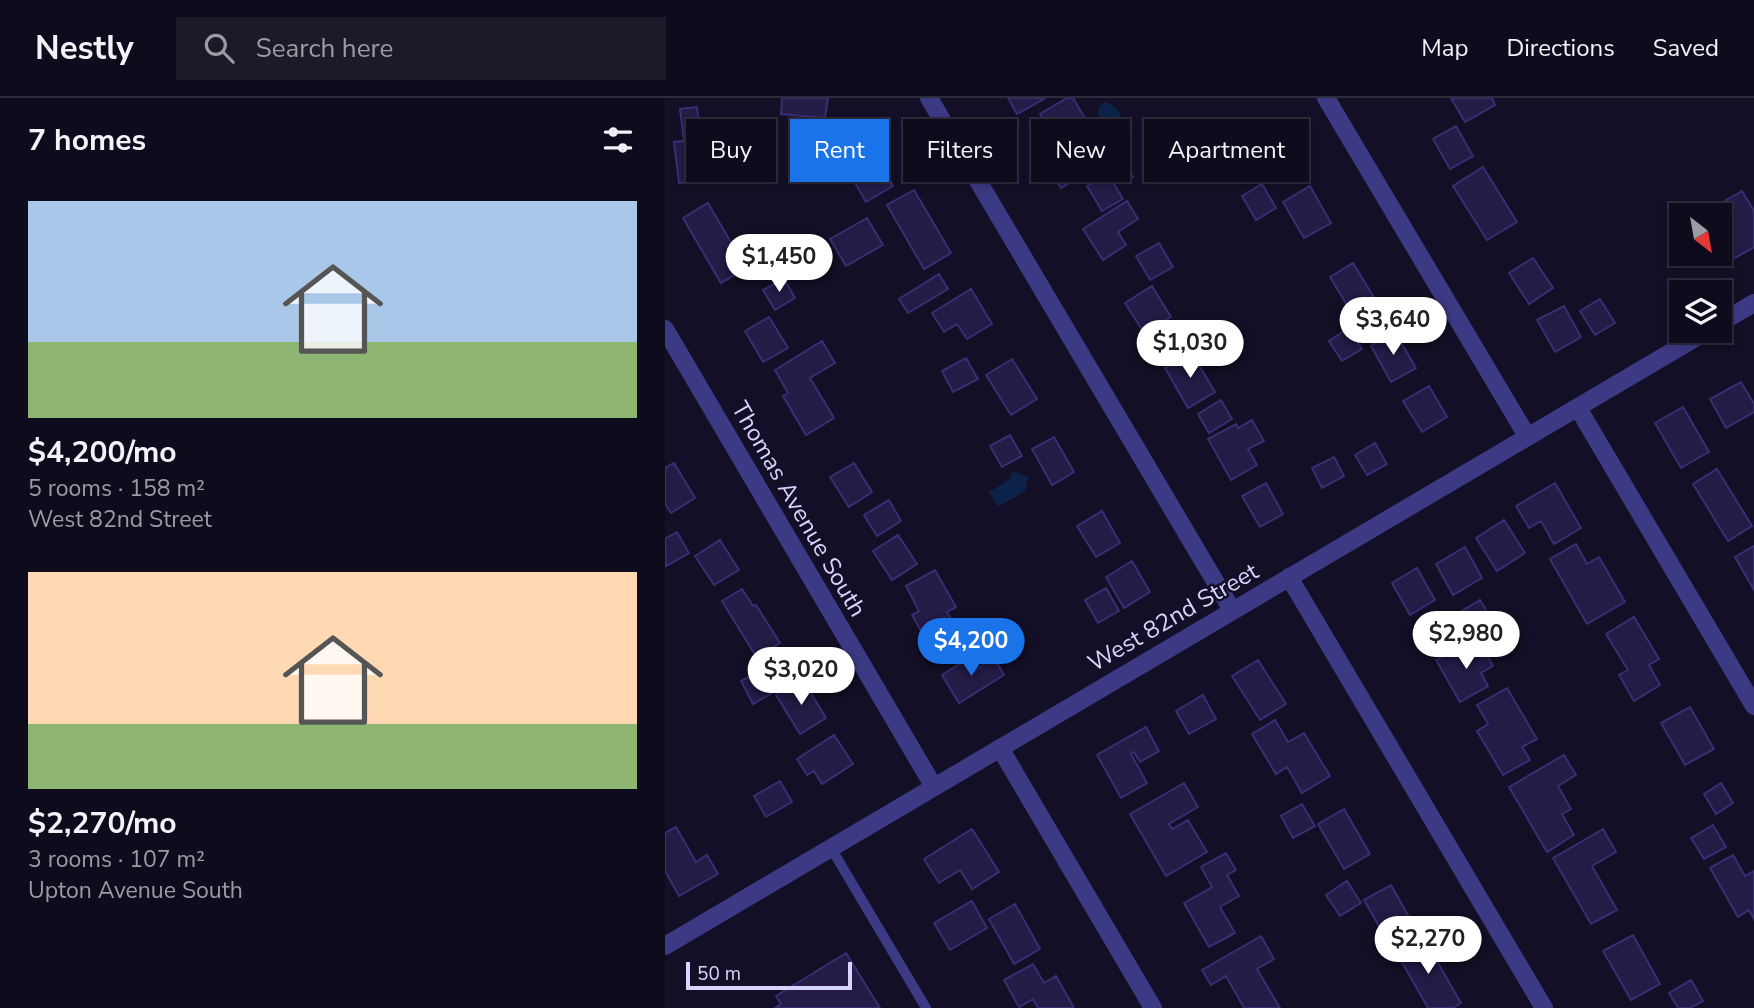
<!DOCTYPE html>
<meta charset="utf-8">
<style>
body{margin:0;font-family:"Nunito Sans",sans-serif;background:#1c1929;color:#f1f3f6;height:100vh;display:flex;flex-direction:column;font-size:26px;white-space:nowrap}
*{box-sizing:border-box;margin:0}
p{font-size:23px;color:#9b9ba3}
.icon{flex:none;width:38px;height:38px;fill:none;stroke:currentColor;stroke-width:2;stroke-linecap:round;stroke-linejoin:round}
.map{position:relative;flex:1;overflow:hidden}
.details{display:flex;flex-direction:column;background:#0e0b1c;width:665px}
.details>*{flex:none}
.top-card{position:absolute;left:21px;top:21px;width:665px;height:63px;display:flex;gap:14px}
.needle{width:46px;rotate:149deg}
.fabs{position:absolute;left:1004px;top:105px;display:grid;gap:14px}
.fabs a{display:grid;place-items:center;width:63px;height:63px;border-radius:0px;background:#0e0b1c;box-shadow:0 4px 10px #0003,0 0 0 2px #2e2b3b;font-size:35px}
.scale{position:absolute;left:21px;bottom:18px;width:166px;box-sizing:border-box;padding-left:7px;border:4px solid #d9d4ff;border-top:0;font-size:19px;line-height:24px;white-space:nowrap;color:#d9d4ff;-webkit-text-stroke:5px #130f26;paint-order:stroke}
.price{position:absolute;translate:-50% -60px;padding:0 16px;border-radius:24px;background:#fff;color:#222;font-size:23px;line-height:46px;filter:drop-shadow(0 2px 4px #0008)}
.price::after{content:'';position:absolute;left:50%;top:42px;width:21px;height:16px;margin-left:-10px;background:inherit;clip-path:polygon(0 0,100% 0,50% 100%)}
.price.selected{background:#1a73e8;color:#fff}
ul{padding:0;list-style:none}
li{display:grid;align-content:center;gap:14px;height:371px;padding:0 28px}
li span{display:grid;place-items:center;height:217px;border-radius:0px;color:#555}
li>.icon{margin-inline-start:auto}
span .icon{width:126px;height:126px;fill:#fffc;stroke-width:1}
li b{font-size:30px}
h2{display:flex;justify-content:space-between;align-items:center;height:84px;padding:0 28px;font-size:30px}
.chip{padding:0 24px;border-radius:0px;background:#0e0b1c;box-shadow:0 4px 10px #0003,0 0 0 2px #2e2b3b;font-size:24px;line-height:63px}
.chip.selected{background:#1a73e8;color:#fff}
header{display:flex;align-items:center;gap:42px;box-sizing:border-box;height:98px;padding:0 35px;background:#0e0b1c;border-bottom:2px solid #2e2b3b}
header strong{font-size:33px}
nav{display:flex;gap:38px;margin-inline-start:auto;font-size:24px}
.search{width:490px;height:63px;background:#1c1929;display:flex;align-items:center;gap:18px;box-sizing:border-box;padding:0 24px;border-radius:0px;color:#9b9ba3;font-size:26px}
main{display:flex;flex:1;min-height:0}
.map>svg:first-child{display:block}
</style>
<header>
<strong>Nestly</strong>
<div class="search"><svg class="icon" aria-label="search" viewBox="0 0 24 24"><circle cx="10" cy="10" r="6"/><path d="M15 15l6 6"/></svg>Search here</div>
<nav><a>Map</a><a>Directions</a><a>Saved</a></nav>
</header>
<main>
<section class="details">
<h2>7 homes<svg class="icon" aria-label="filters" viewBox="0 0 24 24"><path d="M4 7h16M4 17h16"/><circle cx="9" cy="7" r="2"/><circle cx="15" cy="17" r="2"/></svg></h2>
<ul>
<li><span style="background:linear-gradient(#a9c7e8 65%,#8fb573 0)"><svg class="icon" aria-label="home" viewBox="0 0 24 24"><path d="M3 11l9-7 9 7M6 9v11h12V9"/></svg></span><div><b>$4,200/mo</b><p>5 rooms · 158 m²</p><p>West 82nd Street</p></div></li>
<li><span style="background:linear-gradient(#ffd9b3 70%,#8fb573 0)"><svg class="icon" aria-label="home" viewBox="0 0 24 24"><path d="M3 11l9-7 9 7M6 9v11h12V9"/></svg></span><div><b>$2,270/mo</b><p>3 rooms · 107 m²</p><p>Upton Avenue South</p></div></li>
</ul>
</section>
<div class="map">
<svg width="1089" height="910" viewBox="0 0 1089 910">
<rect width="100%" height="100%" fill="#130f26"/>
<path fill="#0c2248" d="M439 4C451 5 458 19 461 30L454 39 444 36 433 16V11Z
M347 373 363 379 360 393 333 409 324 394 345 381Z"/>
<path fill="#241b47" stroke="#3b2d73" stroke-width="2" d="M117 0H163L160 20 116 16Z
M343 0H378L379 1 352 16Z
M402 0H408L421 22 412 27 427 51 412 60 421 74 396 90 371 51 390 40 375 16Z
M786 0H827L830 7 800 24Z
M32 9 41 82 14 85 9 44 19 43 15 11Z
M606 21 622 50 597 64 581 34Z
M791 28 808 58 785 71 768 41Z
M174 40 190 69 211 57 228 88 201 104 184 75 171 83 153 52Z
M461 67 468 79 457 85 450 73Z
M818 69 852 124 822 142 788 88Z
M443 76 458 101 437 113 422 88Z
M597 86 611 110 591 122 577 98Z
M645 88 666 125 639 140 618 104Z
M249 92 286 155 259 171 222 107Z
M1077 93 1089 113V149L1068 161 1055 139V117H1035Z
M462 103 473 121 453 134 461 147 438 162 418 131Z
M43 105 81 170 56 185 18 120Z
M202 120 218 147 181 168 165 141Z
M494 145 508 169 485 182 471 158Z
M868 160 888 190 864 206 844 175Z
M688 165 708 198 685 212 665 179Z
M274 176 283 191 243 215 234 201Z
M119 181 130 200 110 212 98 192Z
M487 188 506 219 479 235 460 205Z
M306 191 327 226 302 241 292 226 279 234 267 215Z
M935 201 950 225 930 237 915 213Z
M899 208 916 239 890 254 872 222Z
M104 219 123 250 98 264 80 233Z
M513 227 527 251 501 266 487 243Z
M684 230 697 251 677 263 664 243Z
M730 234 751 270 726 284 706 248Z
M157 243 170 265 145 280 169 320 141 337 118 298 123 295 110 272Z
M526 254 550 294 523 310 500 270Z
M301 260 313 281 288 294 277 273Z
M347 261 372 301 346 317 321 277Z
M1076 284 1089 306V314L1061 330 1045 301Z
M764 288 782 319 757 334 738 303Z
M556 302 567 321 544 335 533 316Z
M1018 309 1044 354 1016 370 990 325Z
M587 322 599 343 583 351 592 367 566 382 543 341 571 326 573 330Z
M345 337 357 358 337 369 325 348Z
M389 339 409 374 387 387 367 351Z
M710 345 722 366 702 377 690 357Z
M669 359 679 378 657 390 647 370Z
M9 365 30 400 6 415 0 406V370Z
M189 365 207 394 184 409 165 379Z
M1052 371 1087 428 1063 443 1028 386Z
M601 385 618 416 595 429 577 398Z
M890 385 916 430 889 446 876 423 864 430 851 408Z
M224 402 236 423 212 438 199 417Z
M437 413 455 445 431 459 412 428Z
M839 422 860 455 832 473 811 440Z
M12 434 24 455 1 468 0 441Z
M233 437 252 466 227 482 208 453Z
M55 442 74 472 49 487 30 458Z
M911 446 922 466 934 459 960 504 922 526 885 461Z
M1089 448V492L1070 459Z
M800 449 817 480 788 497 771 466Z
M467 463 485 494 459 510 441 479Z
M752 470 770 502 745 517 727 485Z
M270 472 291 509 282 514 298 542 270 558 247 517 254 513 241 488Z
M441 490 454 513 433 525 420 502Z
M77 491 88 508 91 507 115 545 92 560 57 503Z
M815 502 830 527 803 544 787 519Z
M969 519 994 561 984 567 995 587 969 603 954 577 963 572 941 536Z
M816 546 828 568 816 575 823 588 795 604 771 562 799 547 803 554Z
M329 560 339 577 294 605 277 577 302 561 309 573Z
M593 562 621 606 595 622 567 578Z
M102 569 114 591 88 606 76 583Z
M137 581 161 620 135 636 111 597Z
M842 590 872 641 857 649 865 662 838 677 812 633 823 626 812 607Z
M538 597 551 621 524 636 511 613Z
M1025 609 1049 651 1020 667 996 625Z
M610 622 623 644 639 635 665 678 637 695 622 669 611 676 587 636Z
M481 629 494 653 475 664 469 654 466 656 482 685 456 700 432 657Z
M169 637 188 666 157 686 149 673 142 677 132 661Z
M899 657 911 677 893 688 906 711 897 716 909 737 882 754 844 689Z
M115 683 127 704 101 719 89 698Z
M519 685 533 709 504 726 507 731 523 722 542 754 501 778 465 716Z
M1056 685 1068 705 1051 716 1039 696Z
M637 706 650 728 628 740 616 718Z
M679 711 705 756 679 771 653 726Z
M1048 727 1061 749 1039 761 1026 740Z
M11 729 31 764 42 757 53 776 14 798 0 773V735Z
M307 731 334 774 307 791 295 772 274 785 259 761Z
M938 731 951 754 927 768 952 812 926 826 888 760Z
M561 755 571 772 562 777 574 798 555 809 570 835 544 849 519 805 547 789 536 769Z
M1068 757 1080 778 1089 773V821L1084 812 1073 819 1045 770Z
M682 783 696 805 675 818 661 797Z
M726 787 751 831 724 846 699 802Z
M307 803 322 830 285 852 269 825Z
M350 806 375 851 349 866 324 821Z
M968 837 995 886 966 902 938 853Z
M596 838 609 861 592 871 615 910H579L561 878 546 887 537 872Z
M758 839 796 905 788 910H763L731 854Z
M181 855 215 910H110L116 906 111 898Z
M368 866 379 885 391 878 409 910H373L368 901 354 909 339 882Z
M1026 882 1038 903 1025 910H1013L1004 895Z"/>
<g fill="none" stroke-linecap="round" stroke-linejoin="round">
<path stroke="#3d3a85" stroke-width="10" d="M166 750 261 910"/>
<path stroke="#3d3a85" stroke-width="18" d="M264 0 567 512
M661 0 862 338
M1055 225 1089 205
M0 231 269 689
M913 310 1089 608
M624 479 879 910
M335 650 488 910
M0 848 1042 233"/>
</g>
<g text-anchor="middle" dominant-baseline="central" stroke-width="5" stroke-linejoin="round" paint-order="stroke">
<g font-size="24" fill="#d9d4ff" stroke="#130f26">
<text transform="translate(134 411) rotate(60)">Thomas Avenue South</text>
<text transform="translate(508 519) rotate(-30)">West 82nd Street</text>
</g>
</g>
</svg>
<div class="fabs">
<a><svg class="needle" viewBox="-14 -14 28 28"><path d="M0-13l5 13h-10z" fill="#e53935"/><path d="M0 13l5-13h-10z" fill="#9b9ba3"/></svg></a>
<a><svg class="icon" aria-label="layers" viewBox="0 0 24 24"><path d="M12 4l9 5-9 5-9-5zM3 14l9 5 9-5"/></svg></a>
</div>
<div class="scale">50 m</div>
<b class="price" style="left:114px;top:196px">$1,450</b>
<b class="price" style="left:728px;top:259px">$3,640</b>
<b class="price" style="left:525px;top:282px">$1,030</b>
<b class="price" style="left:801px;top:573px">$2,980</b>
<b class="price selected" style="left:306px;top:580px">$4,200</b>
<b class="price" style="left:136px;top:609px">$3,020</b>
<b class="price" style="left:763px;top:878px">$2,270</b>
<div class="top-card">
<a class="chip">Buy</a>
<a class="chip selected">Rent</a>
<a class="chip">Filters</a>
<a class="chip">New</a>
<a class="chip">Apartment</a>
</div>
</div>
</main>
